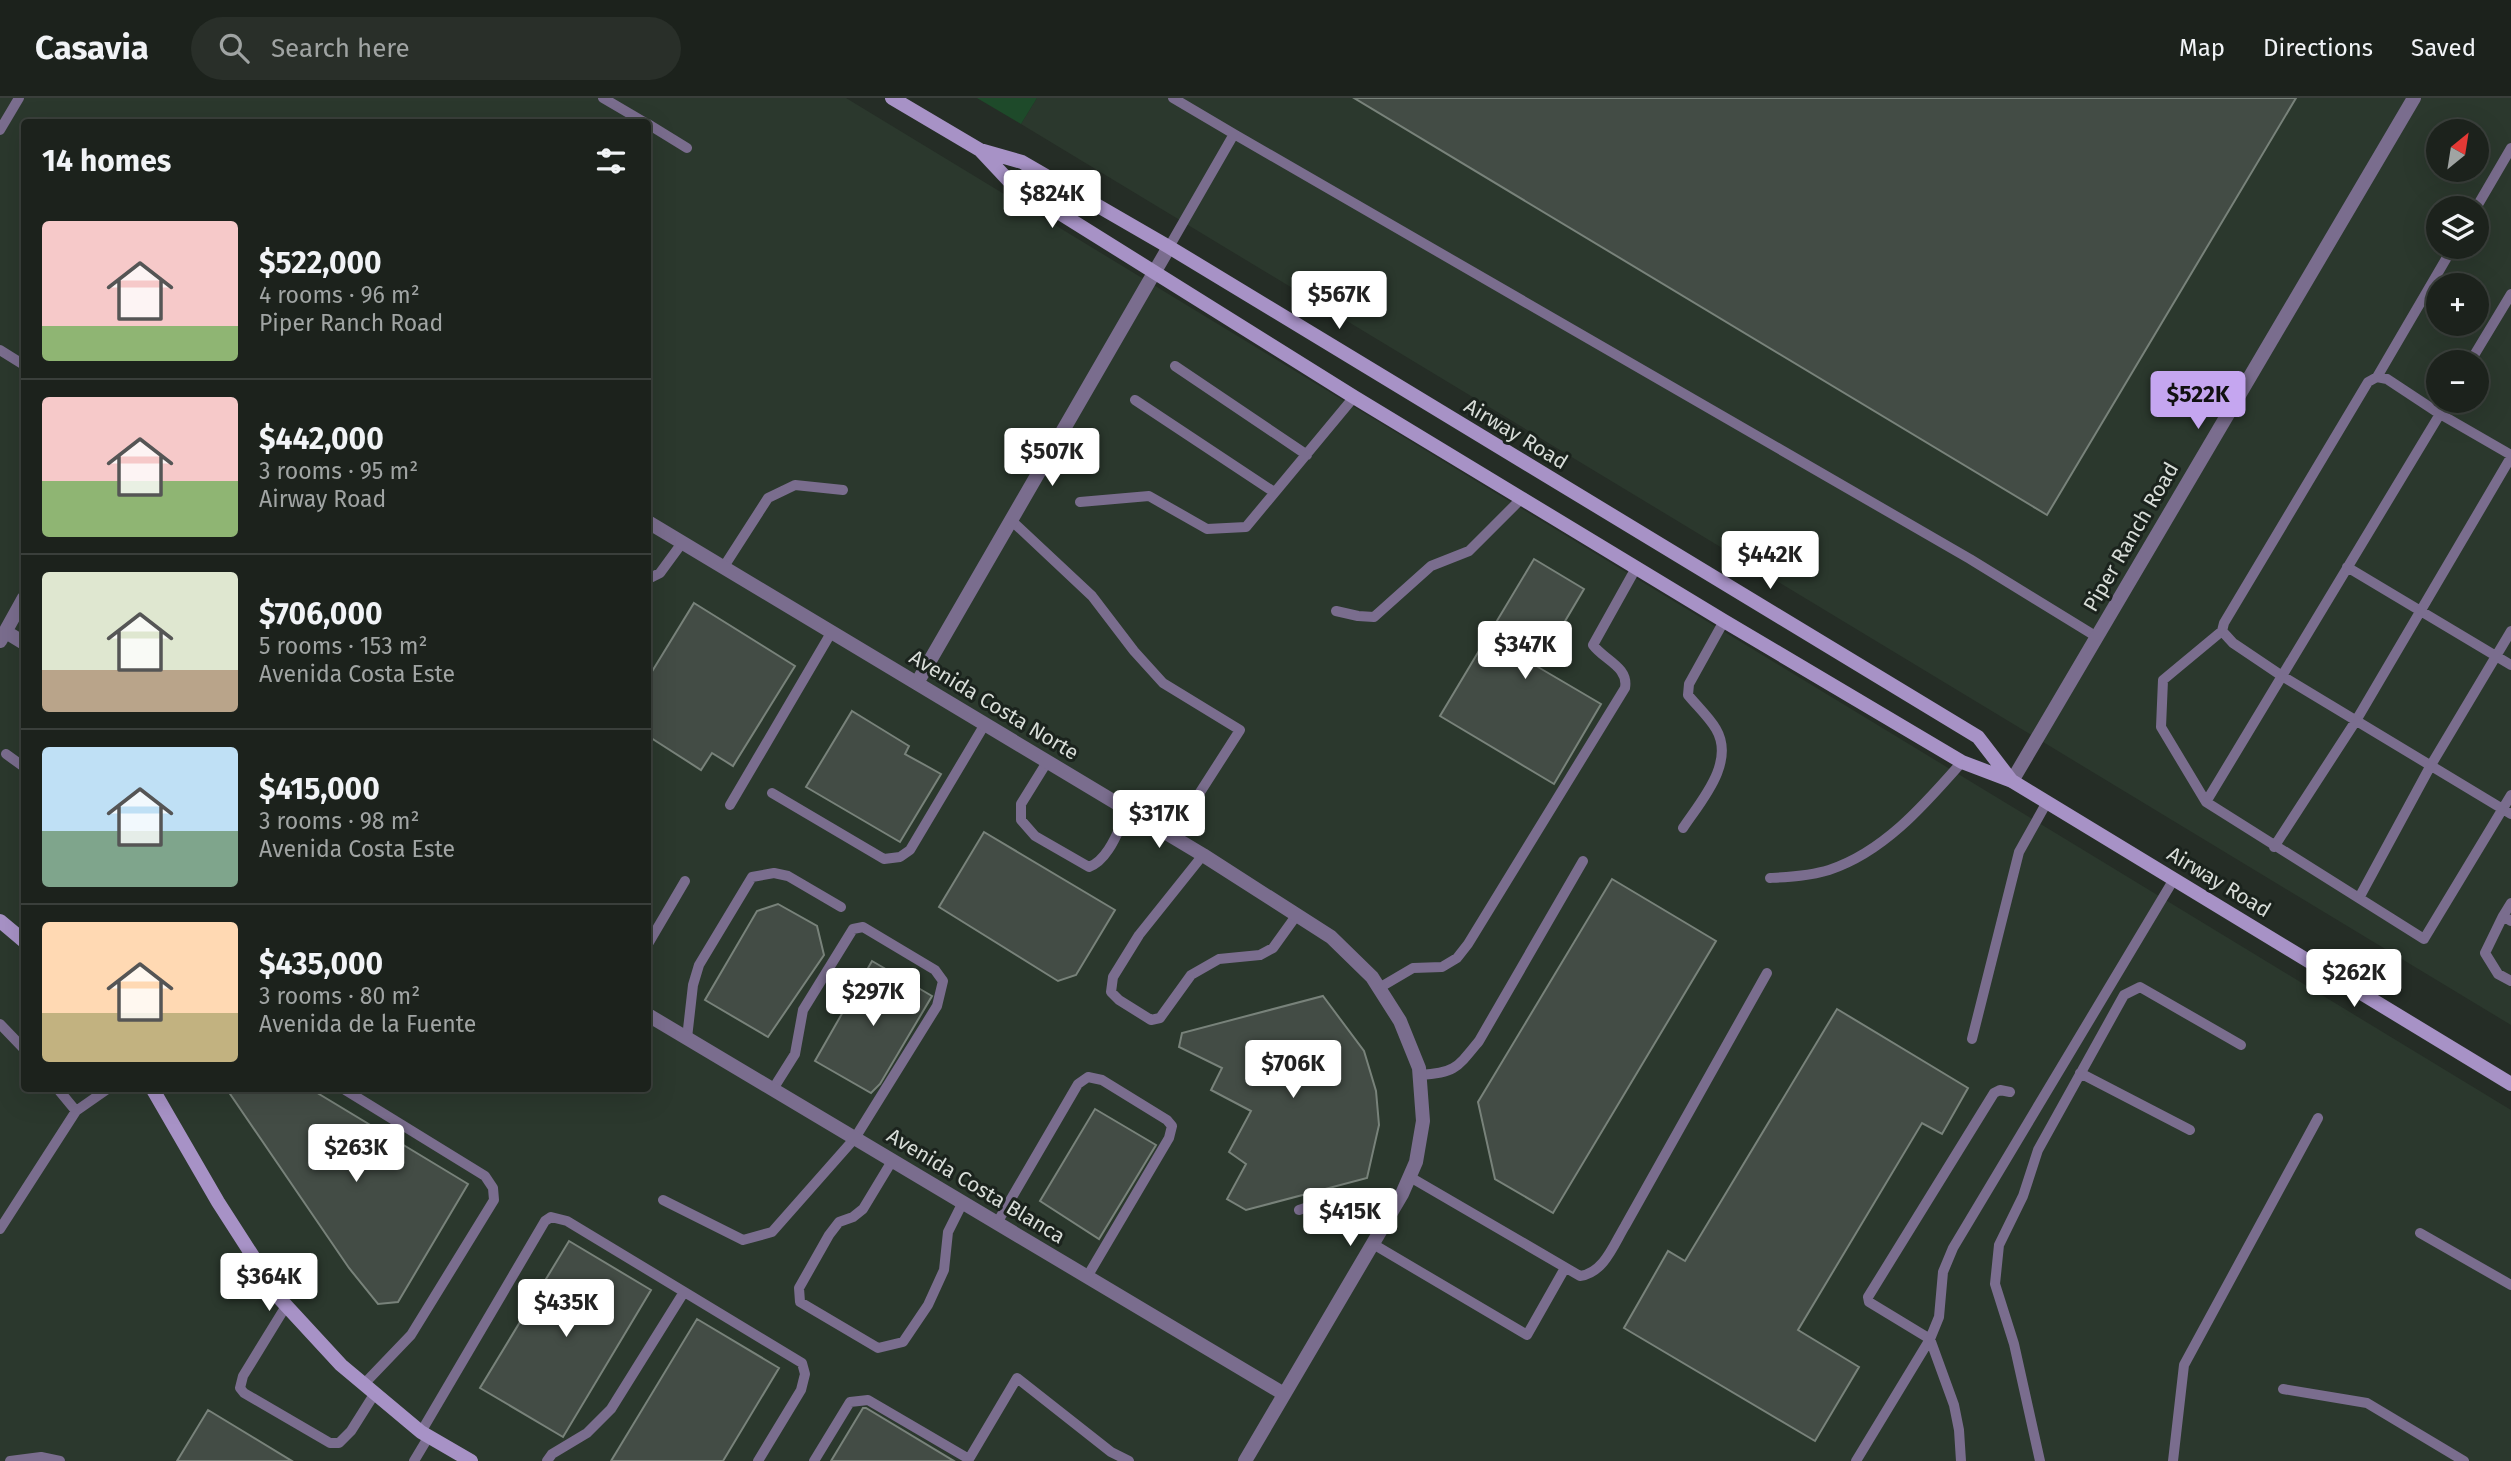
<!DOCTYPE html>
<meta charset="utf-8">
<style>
body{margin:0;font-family:"Fira Sans",sans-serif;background:#292f29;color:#f1f3f6;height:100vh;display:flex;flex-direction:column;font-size:26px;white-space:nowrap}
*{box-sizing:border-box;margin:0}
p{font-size:23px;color:#a0a4a3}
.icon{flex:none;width:38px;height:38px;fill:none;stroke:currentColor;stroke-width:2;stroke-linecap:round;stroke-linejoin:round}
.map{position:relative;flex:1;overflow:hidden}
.details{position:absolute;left:21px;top:21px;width:630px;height:973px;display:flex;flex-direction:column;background:#1c221c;border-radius:7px;box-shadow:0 7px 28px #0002,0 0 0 2px #3a3f3b}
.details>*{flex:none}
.needle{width:46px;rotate:30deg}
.buttons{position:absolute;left:2426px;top:21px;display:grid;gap:14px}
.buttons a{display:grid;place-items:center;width:63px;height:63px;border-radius:50%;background:#1c221c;box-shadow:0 7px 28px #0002,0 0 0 2px #3a3f3b;font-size:35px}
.price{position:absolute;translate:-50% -60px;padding:0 16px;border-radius:7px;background:#fff;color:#222;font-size:23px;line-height:46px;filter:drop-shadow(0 2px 4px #0008)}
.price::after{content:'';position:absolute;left:50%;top:42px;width:21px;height:16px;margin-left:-10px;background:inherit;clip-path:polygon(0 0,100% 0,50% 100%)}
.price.current{background:#c5a6f0;color:#111}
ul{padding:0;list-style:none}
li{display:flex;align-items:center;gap:21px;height:175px;padding:0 21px}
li+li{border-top:2px solid #3a3f3b}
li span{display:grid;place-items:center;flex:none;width:196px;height:140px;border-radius:7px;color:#555}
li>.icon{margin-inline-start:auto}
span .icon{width:84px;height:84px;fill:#fffc;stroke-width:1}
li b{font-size:30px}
h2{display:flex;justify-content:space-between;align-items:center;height:84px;padding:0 21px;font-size:30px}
header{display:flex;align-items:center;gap:42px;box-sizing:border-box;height:98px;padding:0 35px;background:#1c221c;border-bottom:2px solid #3a3f3b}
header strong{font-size:33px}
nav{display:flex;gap:38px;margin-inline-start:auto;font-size:24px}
.search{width:490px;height:63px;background:#292f29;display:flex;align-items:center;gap:18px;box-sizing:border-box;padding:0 24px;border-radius:38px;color:#a0a4a3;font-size:26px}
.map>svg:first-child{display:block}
</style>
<header>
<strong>Casavia</strong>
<div class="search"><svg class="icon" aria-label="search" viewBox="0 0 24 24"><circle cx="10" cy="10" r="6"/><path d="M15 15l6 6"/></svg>Search here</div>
<nav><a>Map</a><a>Directions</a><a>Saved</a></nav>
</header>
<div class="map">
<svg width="2511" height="1363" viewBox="0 0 2511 1363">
<rect width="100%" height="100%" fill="#252d26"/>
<path fill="#2b382d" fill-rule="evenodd" d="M0 0H846L2511 1012V1363H0ZM24 24H648V990H24Z
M1037 0H2511V927L1021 26ZM2438 33H2476V72H2438ZM2438 110H2476V149H2438ZM2438 187H2476V226H2438ZM2438 264H2476V303H2438Z"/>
<path fill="#1e4a2a" d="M977 0H1037L1021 26Z"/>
<path fill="#434c45" stroke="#78827a" stroke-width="2" d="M1354 0H2296L2047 417Z
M1534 461 1584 491 1538 569 1601 606 1554 686 1440 618Z
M694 505 795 568 733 668 712 655 701 672 648 638V580Z
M852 613 909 648 905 656 941 676 900 744 806 689Z
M984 734 1115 812 1076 877 1058 883 939 809Z
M1612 781 1716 843 1553 1115 1495 1081 1478 1004Z
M778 806 817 828 824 857 768 939 705 902 757 813Z
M872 863 932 898 880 986 871 995 815 963Z
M1323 898 1364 953 1376 993 1379 1027 1367 1080 1246 1112 1227 1101 1246 1066 1229 1054 1251 1013 1211 992 1222 970 1179 949 1182 935Z
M1837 911 1968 990 1942 1036 1922 1025 1798 1232 1859 1269 1815 1343 1624 1230 1668 1153 1685 1163Z
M226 990H309L468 1086 398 1204 378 1206 349 1170Z
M1095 1011 1156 1047 1099 1141 1040 1103Z
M569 1143 651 1192 563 1339 480 1290Z
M697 1221 779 1270 723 1363H611Z
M863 1310H866L954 1363H831Z
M208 1312 292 1363H177Z"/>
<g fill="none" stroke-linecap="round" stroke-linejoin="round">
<path stroke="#7a6d8e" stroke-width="10" d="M603 0 644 24
M1173 0 1234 36
M648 26 687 50
M0 32 19 0
M2476 110 2511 50
M1169 149 1234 36 1970 461 2097 539
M0 252 24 267
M2470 264 2511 196
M1175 268 1307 357
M2377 279 2453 149
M1135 302 1274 394
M2447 303 2440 316 2511 357
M1080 404 1149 398 1207 431 1246 429 1354 299
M1012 423 1092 498 1134 553 1163 585 1240 632 1172 738
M2347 469 2511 567
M723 470 768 400 795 387 843 392
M648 481 660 475 682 445
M1336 513 1358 518 1374 519 1431 468 1469 453 1521 401
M2222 533 2163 582 2161 629 2206 704 2424 841 2511 697
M6 656 24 669
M1047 664 1021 706V722L1035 738 1089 769C1109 762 1119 730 1128 713
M772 695 884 761 900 759 910 752 985 626
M2206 704 2440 316 2387 281 2377 279 2368 284 2224 525 2222 533 2233 545 2282 578 2511 716
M730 707 831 535
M1683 730C1700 704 1736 665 1716 631 1709 619 1697 608 1688 597L1689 586 1724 523
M2274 749 2357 621 2511 359
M1203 757 1139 837 1113 879 1111 894 1119 902 1151 922 1160 920 1191 877 1219 861 1260 857 1273 850 1296 818
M1770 780C1788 779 1810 778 1829 772 1884 754 1925 706 1962 664
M2359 800 2431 667 2511 533
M2511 805 2503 818 2511 823
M2503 818 2485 855 2498 876 2511 883
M648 846 685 783
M1379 890 1413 870 1442 869 1457 860 1468 846 1625 590C1629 569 1604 562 1593 547L1636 470
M0 926 24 951
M687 940 693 887 699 867 752 779 774 775 788 778 841 809
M1972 941 2019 754 2047 704
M2080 975 2190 1032
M1420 977C1455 975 1457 970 1479 943L1583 763
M342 990 485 1078 493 1090 494 1102 411 1237 364 1286
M76 1013 109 990
M892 1063 863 1111 853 1119 839 1124 829 1137 799 1190 800 1204 878 1250 903 1244 928 1207 944 1172 948 1134 963 1104
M1410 1079 1580 1178C1604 1175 1614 1146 1625 1128L1767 875
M663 1102 743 1142 772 1134 855 1040 937 908 943 883 935 872 863 829 853 831 803 912 795 956 773 991
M1299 1112C1344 1096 1347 1099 1390 1118
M997 1125 1078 986 1088 979 1102 982 1167 1022 1172 1028 1169 1040 1087 1179
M0 1131 76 1013 57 990
M2420 1135 2511 1187
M1373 1146 1527 1237 1565 1170
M286 1208 243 1278 240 1290 244 1295 330 1345H339L351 1333 375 1295
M2283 1291 2367 1305 2464 1363
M421 1334 545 1123 551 1119 567 1123 802 1265 805 1276 801 1292 758 1363
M969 1361 1017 1280 1111 1354 1129 1363
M10 1363 41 1359 60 1363
M414 1363 429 1338
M547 1363 552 1356 587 1335 611 1311 684 1194
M814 1363 850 1304 868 1302 969 1361 968 1363
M1856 1363 1930 1241 1939 1219 1943 1174 1953 1150 2174 781
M1961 1363 1959 1332 1954 1307 1930 1241 1869 1204 1868 1199 1994 995 2000 992 2010 994
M2040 1363 2014 1246 1995 1186 1999 1147 2023 1098 2038 1052 2124 897 2140 889 2241 947
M2173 1363 2184 1267 2318 1020"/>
<path stroke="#7a6d8e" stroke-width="14" d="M648 424 1203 757 1331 839 1372 879 1400 923 1419 970 1423 1023 1416 1064 1402 1096 1245 1363
M6 534 24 545
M0 543 24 500
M917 585 1169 149
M2012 683 2414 0
M648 917 1284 1296"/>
<path stroke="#a792c6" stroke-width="14" d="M892 0 980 52 1022 64 1169 149 1978 639 2011 682
M980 52 1010 84 1354 299 1724 523 1962 664 2012 683 2511 986
M0 823 24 843
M152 990 218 1104 281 1202 341 1267 421 1334 471 1363"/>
</g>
<g text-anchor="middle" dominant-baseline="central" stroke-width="6" stroke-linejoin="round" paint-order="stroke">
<g font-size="21" fill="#d8ddd8" stroke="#1b231d">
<text transform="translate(1516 336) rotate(31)">Airway Road</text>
<text transform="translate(2131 439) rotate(-60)">Piper Ranch Road</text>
<text transform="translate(994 607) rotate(31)">Avenida Costa Norte</text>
<text transform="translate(2219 784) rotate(31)">Airway Road</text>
<text transform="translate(976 1088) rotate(31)">Avenida Costa Blanca</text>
</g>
</g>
</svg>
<div class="buttons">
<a><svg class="needle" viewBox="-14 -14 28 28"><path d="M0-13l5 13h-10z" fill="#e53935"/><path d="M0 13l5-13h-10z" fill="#a0a4a3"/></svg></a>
<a><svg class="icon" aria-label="layers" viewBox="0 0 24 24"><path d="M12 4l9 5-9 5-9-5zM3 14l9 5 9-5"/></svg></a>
<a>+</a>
<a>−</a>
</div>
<b class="price" style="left:1052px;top:132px">$824K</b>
<b class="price" style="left:1339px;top:233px">$567K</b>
<b class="price current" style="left:2198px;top:333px">$522K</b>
<b class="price" style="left:1052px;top:390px">$507K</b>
<b class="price" style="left:1770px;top:493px">$442K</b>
<b class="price" style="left:1525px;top:583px">$347K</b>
<b class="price" style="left:1159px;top:752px">$317K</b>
<b class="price" style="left:2354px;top:911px">$262K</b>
<b class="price" style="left:873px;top:930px">$297K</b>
<b class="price" style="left:1293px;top:1002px">$706K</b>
<b class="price" style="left:356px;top:1086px">$263K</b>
<b class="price" style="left:1350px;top:1150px">$415K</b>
<b class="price" style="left:269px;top:1215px">$364K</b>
<b class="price" style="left:566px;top:1241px">$435K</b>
<section class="details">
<h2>14 homes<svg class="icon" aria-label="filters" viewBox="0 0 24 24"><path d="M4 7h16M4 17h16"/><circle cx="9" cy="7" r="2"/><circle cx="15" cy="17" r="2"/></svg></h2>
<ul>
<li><span style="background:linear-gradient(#f6c9c9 75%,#8fb573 0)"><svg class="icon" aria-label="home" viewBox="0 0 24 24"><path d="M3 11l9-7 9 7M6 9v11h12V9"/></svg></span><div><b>$522,000</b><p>4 rooms · 96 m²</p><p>Piper Ranch Road</p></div></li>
<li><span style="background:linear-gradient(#f6c9c9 60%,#8fb573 0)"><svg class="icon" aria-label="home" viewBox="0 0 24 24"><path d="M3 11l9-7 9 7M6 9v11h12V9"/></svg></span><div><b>$442,000</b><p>3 rooms · 95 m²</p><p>Airway Road</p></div></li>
<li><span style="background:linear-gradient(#dfe7d0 70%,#b9a48a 0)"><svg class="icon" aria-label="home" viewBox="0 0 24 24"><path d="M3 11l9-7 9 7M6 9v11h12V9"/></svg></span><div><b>$706,000</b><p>5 rooms · 153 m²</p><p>Avenida Costa Este</p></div></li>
<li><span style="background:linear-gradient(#bfe0f5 60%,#7fa58c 0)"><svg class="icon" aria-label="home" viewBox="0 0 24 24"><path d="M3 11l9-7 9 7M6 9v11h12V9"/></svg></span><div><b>$415,000</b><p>3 rooms · 98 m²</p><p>Avenida Costa Este</p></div></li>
<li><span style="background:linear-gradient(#ffd9b3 65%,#c2b280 0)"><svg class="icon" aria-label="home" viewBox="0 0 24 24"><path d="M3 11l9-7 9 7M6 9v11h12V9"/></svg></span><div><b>$435,000</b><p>3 rooms · 80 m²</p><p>Avenida de la Fuente</p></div></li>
</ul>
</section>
</div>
